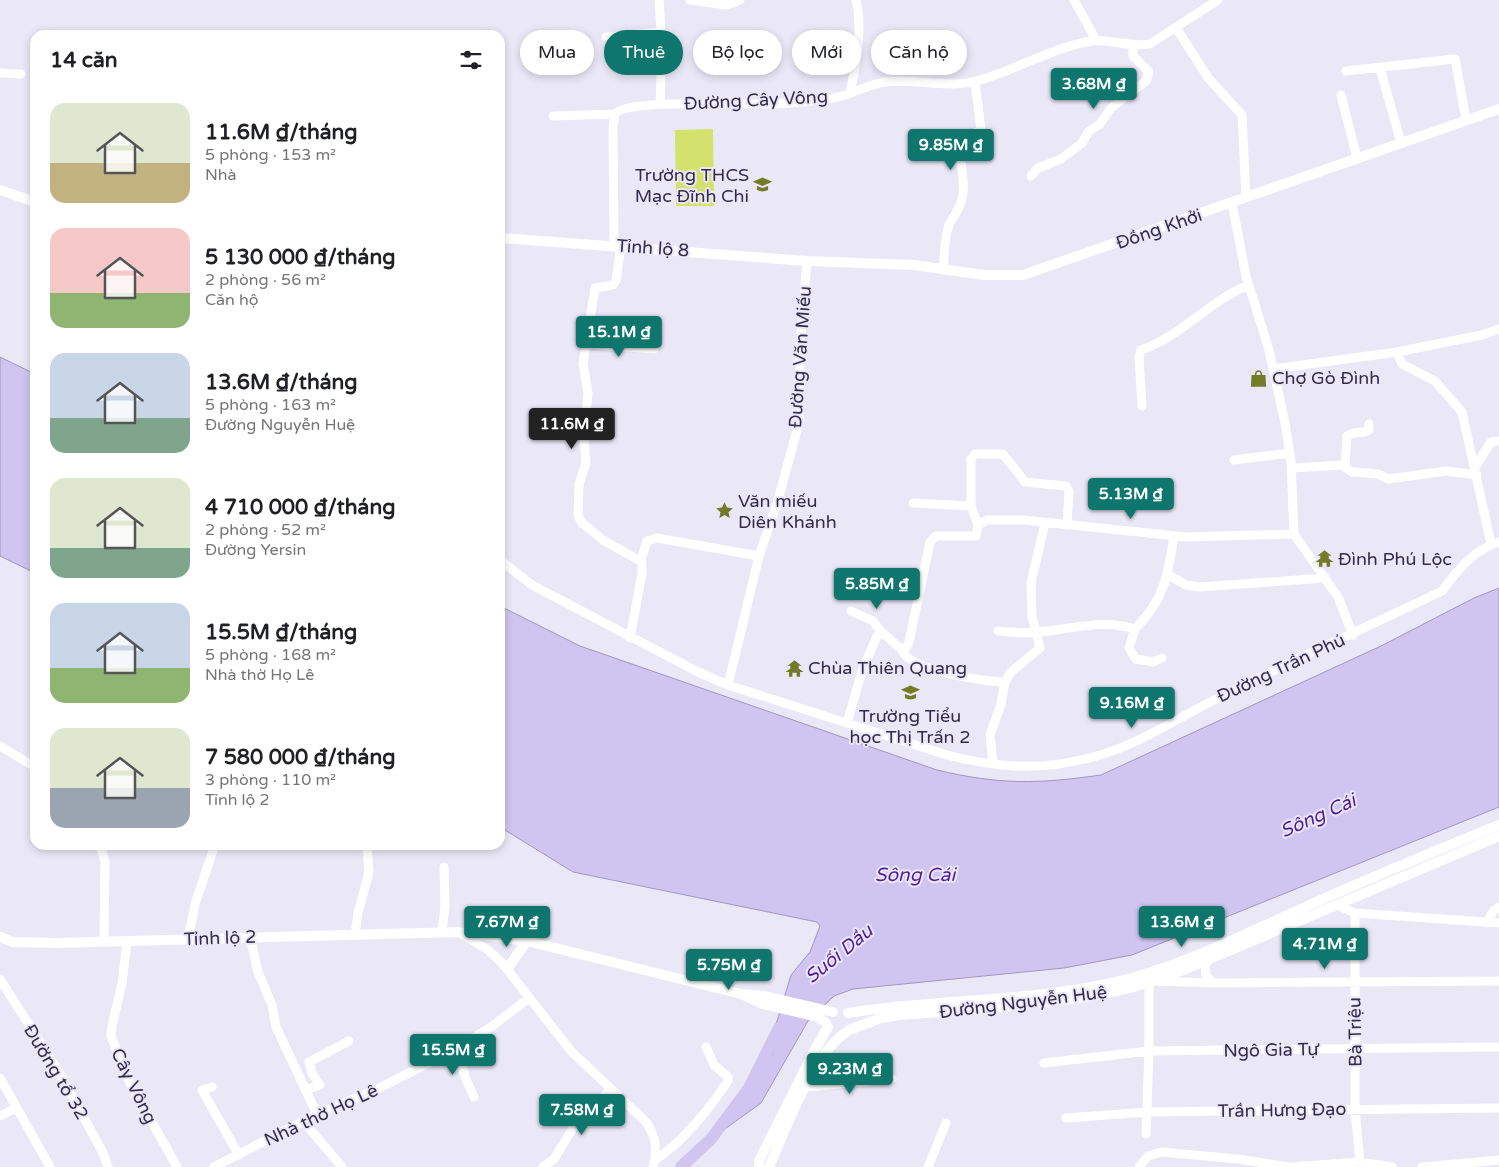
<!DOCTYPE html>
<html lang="vi">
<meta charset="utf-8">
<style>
body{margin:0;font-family:"Varela Round",sans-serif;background:#f2f2f2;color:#202124;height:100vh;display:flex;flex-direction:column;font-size:19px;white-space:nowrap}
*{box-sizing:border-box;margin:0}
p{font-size:16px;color:#757577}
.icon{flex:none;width:28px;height:28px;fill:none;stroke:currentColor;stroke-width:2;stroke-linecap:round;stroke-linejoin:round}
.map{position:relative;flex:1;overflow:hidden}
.panel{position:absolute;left:30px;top:30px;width:475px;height:820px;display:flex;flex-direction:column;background:#fff;border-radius:15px;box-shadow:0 2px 8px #0003}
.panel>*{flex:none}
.hud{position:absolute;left:520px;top:30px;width:475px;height:45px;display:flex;gap:10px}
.price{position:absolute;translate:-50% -42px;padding:0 11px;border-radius:5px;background:#0f766e;color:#fff;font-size:16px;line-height:32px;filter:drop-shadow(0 1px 2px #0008)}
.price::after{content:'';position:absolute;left:50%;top:30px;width:15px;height:11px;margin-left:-8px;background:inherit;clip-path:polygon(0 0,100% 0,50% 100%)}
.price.current{background:#222;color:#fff}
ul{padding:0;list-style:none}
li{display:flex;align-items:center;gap:15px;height:125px;padding:0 20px}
li span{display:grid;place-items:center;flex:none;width:140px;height:100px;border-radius:15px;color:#555}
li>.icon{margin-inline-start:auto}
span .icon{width:60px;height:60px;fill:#fffc;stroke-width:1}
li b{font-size:21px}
h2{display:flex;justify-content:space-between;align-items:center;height:60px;padding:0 20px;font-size:21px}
.chip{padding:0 18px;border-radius:22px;background:#fff;box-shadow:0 2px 8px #0003;font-size:18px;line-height:45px}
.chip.current{background:#0f766e;color:#fff}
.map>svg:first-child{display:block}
</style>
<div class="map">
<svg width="1499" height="1167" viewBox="0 0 1499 1167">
<rect width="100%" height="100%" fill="#eae7f7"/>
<path fill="#d2e26c" d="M713 129 714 206H676L675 130Z"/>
<path fill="#cfc5f0" stroke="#a097be" d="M0 357 35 374V573L0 556Z
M1499 588V807L1132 955 1064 968 853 989 834 996 808 1021 761 1103 711 1139 749 1092 773 1053 771 1041 791 975 810 952 820 926 817 922 573 872 500 827V606L580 646 937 770C1000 785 1038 784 1101 775L1381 646 1474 598Z"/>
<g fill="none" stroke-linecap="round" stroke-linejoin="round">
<path stroke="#cfc5f0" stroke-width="12" d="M681 1167 711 1139 749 1088 779 1028"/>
<path stroke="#fff" stroke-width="9" d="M659 0 662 47 660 104
M690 0 727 5 740 0
M1074 0 1096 40
M1176 28 1209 79 1242 115 1246 197
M606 37 662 32
M1380 68 1401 143
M1346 71 1455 59 1466 120
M0 73 21 74
M850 93C856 65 863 29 856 0
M1341 95 1357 158
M553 116 615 114
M1031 176 1038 168 1061 159 1082 143 1089 131 1100 124 1111 108 1146 81 1149 72 1133 56V45
M1232 203 1246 276 1269 350 1285 423 1291 462 1294 534 1338 597 1353 635
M614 245 613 127 615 114C626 99 725 105 748 104 779 104 812 103 842 96 857 92 870 84 885 82 915 78 946 89 976 81 1014 71 1047 50 1086 42 1107 37 1128 48 1150 44L1218 0
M621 246 616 281 613 285 595 288 583 364 588 393 584 438 586 463 579 484 578 516 582 523 603 540 642 562V574L630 638
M943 268C945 254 944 237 949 225 955 212 961 210 963 193 965 176 959 159 959 142L981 130 975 82
M586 344 654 349
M1397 352 1402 364 1435 381 1462 412 1491 544
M1273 369 1397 352 1482 335 1499 329
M1142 406 1139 357 1141 350C1182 336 1210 300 1249 285
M1234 460 1290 453
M1345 466 1347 436C1354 431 1362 434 1369 430V424
M1475 467 1491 442 1499 441
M1292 468 1342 465 1352 472 1378 474 1388 479 1447 471 1477 475
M913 503 971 506
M978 525 987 520H1024L1186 537 1294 534
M500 560 532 585 698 672 728 685 947 755C995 767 1036 771 1085 759 1132 749 1174 720 1216 699 1291 661 1367 627 1442 591 1458 570 1473 550 1499 542
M641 560 647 541 657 538 759 556
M1167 574 1186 585 1200 587 1325 578
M851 611 873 621 882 633
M1135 629 1129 648 1136 659 1153 662 1162 658
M998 631C1011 632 1024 634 1037 632 1070 630 1102 618 1135 629 1164 600 1168 576 1174 536
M902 650C907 670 985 682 1005 682
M728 685 759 556 778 500 799 423 800 345 807 261
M847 723 862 671 877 636 884 634 902 650 906 648 909 642 930 542 936 536H976L978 525 971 506V459L975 454H1003L1025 482 1066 486 1069 491 1067 525
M0 746 35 767
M993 764 990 735 1001 704 1005 682 1010 673 1040 648 1032 616 1031 583 1045 523
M100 845 105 861 104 942
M1337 905 1355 913 1499 923
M1355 913V1109L1360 1162
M1486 923 1494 910 1499 907
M442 931 445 907 444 867
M458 932 488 950 503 964 571 1051 646 1122C656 1137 658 1150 653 1167
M355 935 358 913 369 872 367 845
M250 937 258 972 272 1005 276 1027 317 1114
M188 939 195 904 215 845
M127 942 122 983 112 1026 111 1036 130 1083 177 1167
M1208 960 1205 965 1206 975 1213 983
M0 979 62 1077 103 1153 108 1167
M1154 981 1213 983 1499 981
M458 1047 465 1077 474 1097
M1044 1063 1149 1051 1499 1047
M0 1078 50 1167
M212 1087 202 1090 239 1155
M807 1087 892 1079
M305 1090 320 1085 312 1073 309 1062 349 1041
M0 1116 16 1108
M1066 1118 1148 1112 1499 1108
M304 1122 342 1167
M1146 1134 1149 1051V976
M655 1160C684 1141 709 1109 728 1081V1077L714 1065 706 1047
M214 1167 317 1114 375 1090 445 1055 491 1027 529 998
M543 1167 554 1159 573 1128 610 1090
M928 1167 946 1123
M1139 1167 1148 1156 1162 1152 1238 1159 1289 1167 1360 1162 1392 1167
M1422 1167 1499 1160"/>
<path stroke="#fff" stroke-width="10" d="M0 190 35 202
M500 238 807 261 914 265 984 275H1023L1499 109
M0 937 13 942 58 943 458 932 527 941 741 994
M507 969 527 941
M848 1013C934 999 1022 1002 1107 984 1175 970 1238 937 1301 909 1366 879 1433 852 1499 825
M826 1023 818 1017 763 1004 741 994 765 996 833 1012
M849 1030 881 1018 899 1015 982 1009 1088 997 1134 987 1186 969 1499 836
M759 1167V1161L813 1053 828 1027
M769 1167C786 1129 811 1057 845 1033"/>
</g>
<defs>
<symbol id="school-bare" viewBox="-9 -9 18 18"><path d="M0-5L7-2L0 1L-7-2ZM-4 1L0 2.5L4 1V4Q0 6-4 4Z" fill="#727b27" stroke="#eae7f7" stroke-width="2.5" paint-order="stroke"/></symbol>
<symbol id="shop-bare" viewBox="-9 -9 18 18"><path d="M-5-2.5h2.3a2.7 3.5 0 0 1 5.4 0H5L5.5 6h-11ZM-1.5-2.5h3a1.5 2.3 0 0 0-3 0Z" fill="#727b27" stroke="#eae7f7" stroke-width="2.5" paint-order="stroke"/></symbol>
<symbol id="sight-bare" viewBox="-9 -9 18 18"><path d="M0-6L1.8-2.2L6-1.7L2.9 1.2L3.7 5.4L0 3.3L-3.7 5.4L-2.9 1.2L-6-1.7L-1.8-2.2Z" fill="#727b27" stroke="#eae7f7" stroke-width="2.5" paint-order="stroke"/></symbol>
<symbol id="temple-bare" viewBox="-9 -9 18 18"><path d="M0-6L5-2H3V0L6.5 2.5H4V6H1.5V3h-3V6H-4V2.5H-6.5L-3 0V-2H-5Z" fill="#727b27" stroke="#eae7f7" stroke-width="2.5" paint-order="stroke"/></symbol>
</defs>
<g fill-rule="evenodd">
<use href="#school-bare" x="750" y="172" width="25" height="25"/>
<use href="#shop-bare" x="1246" y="366" width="25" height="25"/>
<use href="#sight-bare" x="712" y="498" width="25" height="25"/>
<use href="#temple-bare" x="1312" y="546" width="25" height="25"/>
<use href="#temple-bare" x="782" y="656" width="25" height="25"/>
<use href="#school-bare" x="898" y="680" width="25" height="25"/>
</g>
<g text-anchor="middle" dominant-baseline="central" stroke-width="4" stroke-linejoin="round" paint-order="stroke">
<g font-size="18" fill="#332b49" stroke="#eae7f7">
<text transform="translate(756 100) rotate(-3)">Đường Cây Vông</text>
<text transform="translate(1159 229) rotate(-19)">Đồng Khởi</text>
<text transform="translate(653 248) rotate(4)">Tỉnh lộ 8</text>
<text transform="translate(800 357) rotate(-86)">Đường Văn Miếu</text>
<text transform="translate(1281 668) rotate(-25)">Đường Trần Phú</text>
<text transform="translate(220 938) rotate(-2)">Tỉnh lộ 2</text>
<text transform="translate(1023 1002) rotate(-7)">Đường Nguyễn Huệ</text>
<text transform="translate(1355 1032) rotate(-91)">Bà Triệu</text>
<text transform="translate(1271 1050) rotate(-1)">Ngô Gia Tự</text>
<text transform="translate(56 1072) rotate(59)">Đường tổ 32</text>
<text transform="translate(134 1086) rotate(64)">Cây Vông</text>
<text transform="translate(1282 1110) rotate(-1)">Trần Hưng Đạo</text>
<text transform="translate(321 1115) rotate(-25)">Nhà thờ Họ Lê</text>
</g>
<g font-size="18" fill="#332b49" stroke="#eae7f7" text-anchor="start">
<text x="749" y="175" text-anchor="end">Trường THCS<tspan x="749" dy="21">Mạc Đĩnh Chi</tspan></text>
<text x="1272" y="378">Chợ Gò Đình</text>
<text x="738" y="501">Văn miếu<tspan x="738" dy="21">Diên Khánh</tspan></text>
<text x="1338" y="559">Đình Phú Lộc</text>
<text x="808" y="668">Chùa Thiên Quang</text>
<text x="910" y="716" text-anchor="middle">Trường Tiểu<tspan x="910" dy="21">học Thị Trấn 2</tspan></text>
</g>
<g font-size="19" font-style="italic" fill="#501c95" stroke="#eae7f7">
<text transform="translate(1318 816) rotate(-24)">Sông Cái</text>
<text x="915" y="875">Sông Cái</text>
<text transform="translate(839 954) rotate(-39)">Suối Dầu</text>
</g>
</g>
</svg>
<b class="price" style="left:1094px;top:110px">3.68M ₫</b>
<b class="price" style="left:951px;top:171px">9.85M ₫</b>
<b class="price" style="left:619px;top:358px">15.1M ₫</b>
<b class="price current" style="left:572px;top:450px">11.6M ₫</b>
<b class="price" style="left:1131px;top:520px">5.13M ₫</b>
<b class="price" style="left:877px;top:610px">5.85M ₫</b>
<b class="price" style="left:1132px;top:729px">9.16M ₫</b>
<b class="price" style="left:507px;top:948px">7.67M ₫</b>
<b class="price" style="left:1182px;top:948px">13.6M ₫</b>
<b class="price" style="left:1325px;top:970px">4.71M ₫</b>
<b class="price" style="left:729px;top:991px">5.75M ₫</b>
<b class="price" style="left:453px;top:1076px">15.5M ₫</b>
<b class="price" style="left:850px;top:1095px">9.23M ₫</b>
<b class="price" style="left:582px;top:1136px">7.58M ₫</b>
<div class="hud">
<a class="chip">Mua</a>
<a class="chip current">Thuê</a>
<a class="chip">Bộ lọc</a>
<a class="chip">Mới</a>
<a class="chip">Căn hộ</a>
</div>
<section class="panel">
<h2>14 căn<svg class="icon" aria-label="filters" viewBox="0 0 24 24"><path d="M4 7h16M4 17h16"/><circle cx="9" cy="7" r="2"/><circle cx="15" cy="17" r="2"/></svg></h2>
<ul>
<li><span style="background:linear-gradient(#dfe7d0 60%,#c2b280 0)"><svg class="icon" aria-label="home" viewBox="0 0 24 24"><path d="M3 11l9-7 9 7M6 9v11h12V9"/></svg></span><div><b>11.6M ₫/tháng</b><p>5 phòng · 153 m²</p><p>Nhà</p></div></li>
<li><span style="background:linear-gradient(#f6c9c9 65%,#8fb573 0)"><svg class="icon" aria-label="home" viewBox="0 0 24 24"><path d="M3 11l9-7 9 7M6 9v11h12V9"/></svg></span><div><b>5 130 000 ₫/tháng</b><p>2 phòng · 56 m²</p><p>Căn hộ</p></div></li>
<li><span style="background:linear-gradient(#c9d6e8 65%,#7fa58c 0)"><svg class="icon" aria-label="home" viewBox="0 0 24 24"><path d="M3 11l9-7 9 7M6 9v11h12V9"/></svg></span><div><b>13.6M ₫/tháng</b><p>5 phòng · 163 m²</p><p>Đường Nguyễn Huệ</p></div></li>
<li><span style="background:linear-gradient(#dfe7d0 70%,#7fa58c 0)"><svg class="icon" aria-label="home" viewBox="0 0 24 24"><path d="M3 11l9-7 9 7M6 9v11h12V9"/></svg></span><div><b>4 710 000 ₫/tháng</b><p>2 phòng · 52 m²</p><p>Đường Yersin</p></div></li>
<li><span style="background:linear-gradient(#c9d6e8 65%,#8fb573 0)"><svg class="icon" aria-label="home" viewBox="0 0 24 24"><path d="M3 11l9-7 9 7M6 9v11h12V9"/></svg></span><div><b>15.5M ₫/tháng</b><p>5 phòng · 168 m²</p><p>Nhà thờ Họ Lê</p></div></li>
<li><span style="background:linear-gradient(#dfe7d0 60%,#9aa5b1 0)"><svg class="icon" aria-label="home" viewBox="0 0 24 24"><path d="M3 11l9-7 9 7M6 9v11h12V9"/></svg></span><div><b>7 580 000 ₫/tháng</b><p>3 phòng · 110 m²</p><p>Tỉnh lộ 2</p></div></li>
</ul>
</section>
</div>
